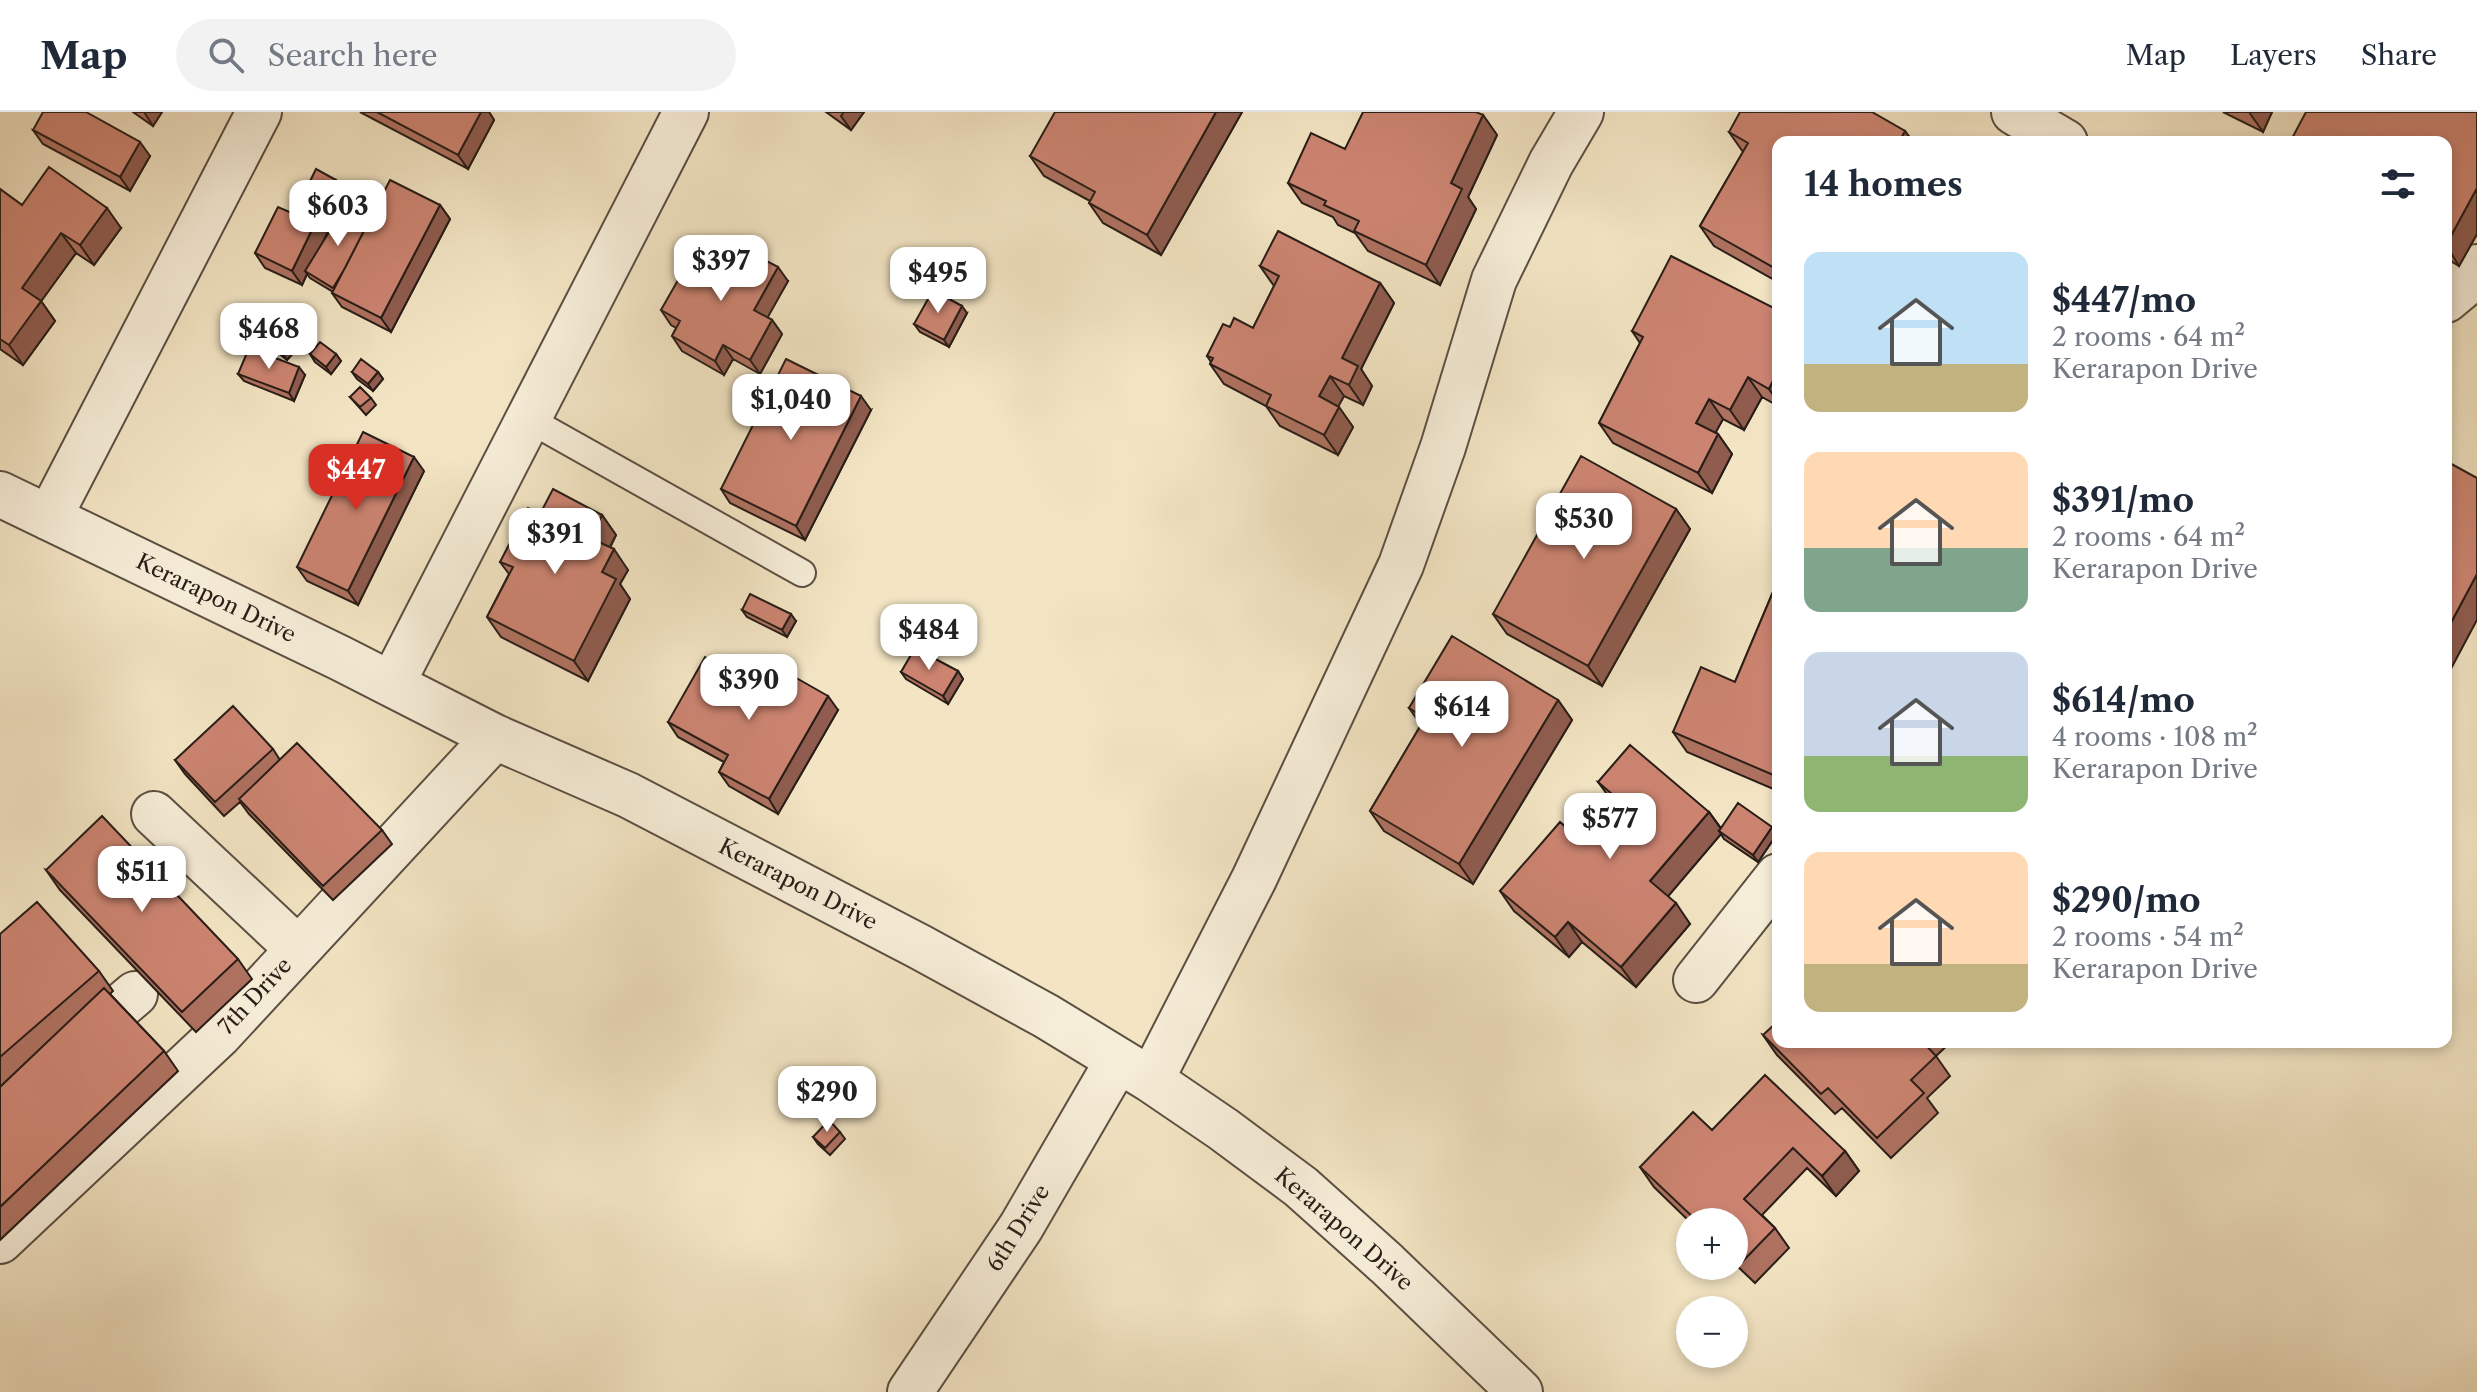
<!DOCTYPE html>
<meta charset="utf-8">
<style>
body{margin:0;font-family:"Libre Caslon Text",serif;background:#f2f2f3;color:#1f2937;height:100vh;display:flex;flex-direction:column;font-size:30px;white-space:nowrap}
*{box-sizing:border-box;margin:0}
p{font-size:26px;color:#747a83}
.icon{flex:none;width:44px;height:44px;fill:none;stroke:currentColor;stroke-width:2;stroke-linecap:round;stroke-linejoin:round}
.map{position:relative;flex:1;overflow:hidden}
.details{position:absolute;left:1772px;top:24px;width:680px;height:912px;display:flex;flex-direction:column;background:#fff;border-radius:16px;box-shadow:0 4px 12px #0003}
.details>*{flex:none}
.tools{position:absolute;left:1676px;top:1096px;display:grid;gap:16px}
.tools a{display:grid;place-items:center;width:72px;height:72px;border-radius:50%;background:#fff;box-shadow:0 4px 12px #0003;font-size:40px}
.price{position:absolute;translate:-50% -68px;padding:0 18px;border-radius:16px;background:#fff;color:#222;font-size:26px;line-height:52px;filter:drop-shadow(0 2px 4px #0008)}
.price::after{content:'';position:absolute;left:50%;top:48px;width:24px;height:18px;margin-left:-12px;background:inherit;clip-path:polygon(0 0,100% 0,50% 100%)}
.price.active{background:#d93025;color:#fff}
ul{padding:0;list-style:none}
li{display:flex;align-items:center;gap:24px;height:200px;padding:0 32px}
li span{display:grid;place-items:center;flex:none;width:224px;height:160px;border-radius:16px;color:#555}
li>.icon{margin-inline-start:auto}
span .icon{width:96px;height:96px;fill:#fffc;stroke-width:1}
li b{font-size:34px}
h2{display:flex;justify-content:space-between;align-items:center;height:96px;padding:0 32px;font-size:34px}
header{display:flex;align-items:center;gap:48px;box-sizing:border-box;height:112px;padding:0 40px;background:#fff;border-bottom:2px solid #e0e1e3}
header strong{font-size:38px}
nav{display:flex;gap:44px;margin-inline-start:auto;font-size:28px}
.search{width:560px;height:72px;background:#f2f2f3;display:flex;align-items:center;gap:20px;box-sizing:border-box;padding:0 28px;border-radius:44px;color:#747a83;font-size:30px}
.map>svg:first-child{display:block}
</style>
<header>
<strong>Map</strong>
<div class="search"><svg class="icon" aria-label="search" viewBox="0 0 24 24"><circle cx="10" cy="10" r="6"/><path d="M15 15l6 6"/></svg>Search here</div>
<nav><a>Map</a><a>Layers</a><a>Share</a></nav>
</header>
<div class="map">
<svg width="2477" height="1280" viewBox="0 0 2477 1280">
<rect width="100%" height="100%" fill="#f3e5c4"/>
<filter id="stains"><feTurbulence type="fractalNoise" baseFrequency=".0025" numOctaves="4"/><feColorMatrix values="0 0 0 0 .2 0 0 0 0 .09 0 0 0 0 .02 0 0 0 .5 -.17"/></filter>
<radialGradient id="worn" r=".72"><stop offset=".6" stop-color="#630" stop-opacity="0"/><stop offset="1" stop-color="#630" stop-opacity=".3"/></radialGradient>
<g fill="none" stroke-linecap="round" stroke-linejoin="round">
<defs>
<path id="service" d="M528 307 802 461"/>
<path id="minor" d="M2014 0 2065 30
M2446 188 2464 173 2477 155
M0 382 340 546 495 625 628 683 920 835 1046 904 1151 968 1223 1017 1301 1075 1387 1152 1520 1280
M49 406 259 0
M392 572 686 0
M154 702 298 837
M1696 868 1778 764
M1151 968 1254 767 1401 453 1443 335 1494 168 1551 51 1581 0
M0 997 135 882
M0 1129 219 923 495 625
M910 1280 1021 1115 1118 948"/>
</defs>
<use href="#service" stroke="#5b4f42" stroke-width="30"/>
<use href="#minor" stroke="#5b4f42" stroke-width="48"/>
<use href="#service" stroke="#f7eed9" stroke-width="26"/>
<use href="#minor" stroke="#f7eed9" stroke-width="44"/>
</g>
<path fill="#af7261" stroke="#281d17" stroke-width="2" d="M133 0H162L153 14Z
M360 0H489L494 8 468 57Z
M826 0H864L851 18Z
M1242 0 1161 143 1103 111 1089 91 1090 89 1044 64 1030 44Z
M2223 0H2272L2263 20Z
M2477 0V122L2459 154 2446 146V30Z
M1483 3 1497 23 1468 85 1476 97 1440 173 1368 139 1355 121 1338 113 1333 105 1302 91 1288 71 1345 37Z
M33 18 150 44 130 79 43 32Z
M1905 19 1913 30H1778V170L1714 134 1700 114 1743 40 1729 20Z
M0 77 22 93 121 116 94 153 76 141 41 189 55 209 23 253 0 237Z
M346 82 325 125 369 109 440 93 450 107 391 220 342 195 332 181 333 180 310 166 307 162 302 173 265 156 255 141 294 102Z
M717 152 788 169 767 205 772 208 782 222 760 262 733 247 724 263 682 239 672 224 676 216 671 213 661 198Z
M1260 154 1380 171 1394 191 1361 257 1372 274 1363 293 1344 284 1338 294 1353 315 1338 343 1280 314 1266 294 1224 272 1210 252 1211 250 1207 244 1230 215 1253 216 1274 174Z
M1778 198V294L1762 285 1744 318 1723 307 1715 321 1718 322 1732 342 1712 381 1613 331 1599 311 1640 231 1632 219Z
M967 201 949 235 920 220 914 212Z
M264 226 290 231 295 239 287 248 269 233Z
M310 242H336L341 249 331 262 315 250Z
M352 260H378L383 267 373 279 357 267Z
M238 262 305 263 294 289 244 269Z
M350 285 371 286 376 293 366 303Z
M871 298 805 428 730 391 721 377Z
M424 359 358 493 307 469 297 455Z
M1676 397 1690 417 1602 574 1507 522 1493 502Z
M540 402 602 403 616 423 610 436 628 458 620 472 630 487 588 569 501 525 487 505 509 462 500 450Z
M1778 468V679L1687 640 1673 620 1735 570Z
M742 498 796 509 787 525 747 505Z
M958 559 963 567 948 592 906 567 901 560Z
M763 578 838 598 778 702 729 674 719 660 724 650 678 625 668 610Z
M1558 588 1572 608 1473 772 1384 719 1370 699 1421 613 1409 596Z
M273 637 280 648 382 718 392 732 333 788 249 702 240 690 224 704 185 662 175 648Z
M1598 670 1709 700 1721 716 1772 715 1777 722 1758 750 1724 727 1721 722 1668 784 1690 812 1636 875 1582 830 1569 845 1514 799 1500 779 1567 716 1605 704 1615 693Z
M46 758 238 847 252 867 196 920 60 778Z
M0 822 99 859 113 879 110 882 164 939 178 959 0 1128Z
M1763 923 1778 930H1951L1936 944 1950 964 1927 986 1938 1001 1891 1046 1842 996 1835 1002 1777 943Z
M1712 1018 1845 1039 1859 1059 1836 1084 1807 1056 1762 1103 1775 1116 1789 1136 1755 1171 1734 1151V1110H1690L1654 1075 1640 1055Z
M840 1020 845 1027 830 1043 818 1032 813 1025Z"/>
<path fill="#8f5c4f" stroke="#281d17" stroke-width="2" d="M144 0H162L153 14Z
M481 0H489L494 8 468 57 458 43Z
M844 0H864L851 18 841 4Z
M1216 0H1242L1161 143 1147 123Z
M2249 0H2272L2263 20Z
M1483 3 1497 23 1468 85 1476 97 1440 173 1426 153 1451 71Z
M1905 19 1913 30H1899Z
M140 30 150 44 130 79 120 65Z
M336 68 346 82 308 161 305 159 307 162 302 173 292 159Z
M2477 76V122L2459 154 2446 133Z
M440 93 450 107 391 220 381 206Z
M107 96 121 116 94 153 80 133Z
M61 121 76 141 37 195 41 189 55 209 23 253 9 233 22 176Z
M778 155 788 169 764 212 754 198Z
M1380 171 1394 191 1361 257 1372 274 1363 293 1349 273 1342 246Z
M962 194 967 201 949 235 944 228Z
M772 208 782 222 760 262 750 248Z
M290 231 295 239 287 248 282 241Z
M723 233 733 247 724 263 715 249Z
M336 242 341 249 331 262 326 255Z
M299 255 305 263 294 289 289 281Z
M1778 258V290L1769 277Z
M378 260 383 267 373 279 368 272Z
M1330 264 1344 284 1333 304 1319 284Z
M1748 265 1762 285 1744 318 1730 298Z
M861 284 871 298 805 428 796 414Z
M1709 287 1723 307 1710 331 1696 311Z
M1339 295 1353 315 1338 343 1324 323Z
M1718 322 1732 342 1712 381 1698 361Z
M414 345 424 359 358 493 348 479Z
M1676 397 1690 417 1602 574 1588 554Z
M602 403 616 423 604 446 590 426Z
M614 437 628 458 620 472 630 487 588 569 574 549 602 460Z
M2477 462V508L2446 566V520Z
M791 502 796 509 787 525 782 518Z
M958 559 963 567 948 592 943 584Z
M828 584 838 598 778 702 769 687Z
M1558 588 1572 608 1473 772 1459 752Z
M1709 700 1723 720 1719 719 1721 722 1664 789 1650 769Z
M1772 715 1777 722 1758 750 1753 743Z
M1676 791 1690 812 1636 875 1621 855Z
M1568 810 1582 830 1569 845 1555 825Z
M1845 1039 1859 1059 1836 1084 1822 1064Z"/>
<path fill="#cc8471" stroke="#281d17" stroke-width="2" d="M43 0H86L140 30 120 65 33 18Z
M377 0H481L458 43Z
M1055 0H1216L1147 123 1089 91 1095 80 1030 44Z
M1363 0H1476L1483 3 1451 71 1462 77 1426 153 1354 119 1359 109 1324 93 1326 89 1288 71 1311 21 1345 37Z
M1740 0H1872L1905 19 1899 30H1778V158L1700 114 1748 31 1729 20Z
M2306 0H2477V76L2446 133V30H2290Z
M49 55 107 96 80 133 61 121 22 176 41 189 9 233 0 227V77L22 93Z
M316 57 336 68 292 159 255 141 278 95 294 102Z
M390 68 440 93 381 206 332 181Z
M345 94 369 109 345 156 333 176 305 159Z
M1278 119 1380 171 1342 246 1358 254 1349 273 1330 264 1319 284 1339 295 1324 323 1266 294 1271 283 1210 252 1213 246 1207 244 1223 212 1230 215 1234 206 1253 216 1279 164 1260 154Z
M729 129 778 155 754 198 772 208 750 248 723 233 715 249 672 224 680 209 661 198 694 140 717 152Z
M1671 144 1778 198V258L1769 277 1748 265 1730 298 1709 287 1696 311 1718 322 1698 361 1599 311 1643 225 1632 219Z
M933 178 962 194 944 228 914 212Z
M272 216 290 231 282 241 264 226Z
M320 230 336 242 326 255 310 242Z
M249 236 299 255 289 281 238 262Z
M361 247 378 260 368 272 352 260Z
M786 247 861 284 796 414 721 377Z
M360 275 371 286 360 295 350 285Z
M363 320 414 345 348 479 297 455Z
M1581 344 1676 397 1588 554 1493 502Z
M2446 349 2477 366V462L2446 520Z
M553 377 602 403 590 426 614 437 602 460 616 467 574 549 487 505 513 455 500 450 528 396 540 402Z
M1778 468V665L1673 620 1701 555 1735 570Z
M750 482 791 502 782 518 742 498Z
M1452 524 1558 588 1459 752 1370 699 1425 606 1409 596Z
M915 536 958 559 943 584 901 560Z
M705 545 763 578 777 555 828 584 769 687 719 660 728 643 668 610Z
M233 594 273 637 215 690 175 648Z
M297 631 382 718 323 774 239 687Z
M1630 633 1709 700 1650 769 1676 791 1621 855 1568 810 1555 825 1500 779 1560 710 1567 716 1589 690 1605 704 1619 688 1598 670Z
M1738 691 1772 715 1753 743 1719 719Z
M102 704 238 847 182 900 46 758Z
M37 790 99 859 0 945V822Z
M104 876 164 939 0 1095V975Z
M1778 909V930H1923L1936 944 1911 968 1924 981 1877 1026 1828 976 1821 982 1763 923Z
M1765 963 1845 1039 1822 1064 1793 1036 1744 1087 1775 1116 1741 1151 1734 1144V1110H1698L1640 1055 1693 1000 1712 1018Z
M829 1008 840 1020 825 1036 813 1025Z"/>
<g text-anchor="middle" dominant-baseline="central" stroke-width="7" stroke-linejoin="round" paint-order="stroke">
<g font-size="22" fill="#281d17" stroke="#f7eed9">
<text transform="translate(216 486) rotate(26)">Kerarapon Drive</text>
<text transform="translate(798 772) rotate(27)">Kerarapon Drive</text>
<text transform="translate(255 884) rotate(-47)">7th Drive</text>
<text transform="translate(1018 1116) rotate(-58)">6th Drive</text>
<text transform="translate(1344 1117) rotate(41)">Kerarapon Drive</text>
</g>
</g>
<rect width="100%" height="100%" filter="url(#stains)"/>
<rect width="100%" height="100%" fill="url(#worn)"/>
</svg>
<div class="tools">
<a>+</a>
<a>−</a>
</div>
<b class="price" style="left:338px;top:136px">$603</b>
<b class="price" style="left:721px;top:191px">$397</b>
<b class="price" style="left:938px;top:203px">$495</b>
<b class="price" style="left:269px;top:259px">$468</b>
<b class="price" style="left:791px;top:330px">$1,040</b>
<b class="price active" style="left:356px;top:400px">$447</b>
<b class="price" style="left:1584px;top:449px">$530</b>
<b class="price" style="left:555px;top:464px">$391</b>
<b class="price" style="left:929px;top:560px">$484</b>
<b class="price" style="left:749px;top:610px">$390</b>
<b class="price" style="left:1462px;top:637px">$614</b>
<b class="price" style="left:1610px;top:749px">$577</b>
<b class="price" style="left:142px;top:802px">$511</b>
<b class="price" style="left:827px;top:1022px">$290</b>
<section class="details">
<h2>14 homes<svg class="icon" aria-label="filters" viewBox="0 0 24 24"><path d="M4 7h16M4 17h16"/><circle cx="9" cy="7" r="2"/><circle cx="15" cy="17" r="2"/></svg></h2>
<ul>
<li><span style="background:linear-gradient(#bfe0f5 70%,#c2b280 0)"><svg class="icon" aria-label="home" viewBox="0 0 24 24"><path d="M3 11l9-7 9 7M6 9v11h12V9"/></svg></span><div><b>$447/mo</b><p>2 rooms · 64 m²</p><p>Kerarapon Drive</p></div></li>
<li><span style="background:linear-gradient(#ffd9b3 60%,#7fa58c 0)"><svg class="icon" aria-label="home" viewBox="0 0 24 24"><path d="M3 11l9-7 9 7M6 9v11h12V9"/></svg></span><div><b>$391/mo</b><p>2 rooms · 64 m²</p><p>Kerarapon Drive</p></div></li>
<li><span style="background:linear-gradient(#c9d6e8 65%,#8fb573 0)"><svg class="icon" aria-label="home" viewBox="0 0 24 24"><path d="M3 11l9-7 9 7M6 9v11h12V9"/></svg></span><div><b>$614/mo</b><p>4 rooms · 108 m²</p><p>Kerarapon Drive</p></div></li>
<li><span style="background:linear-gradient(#ffd9b3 70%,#c2b280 0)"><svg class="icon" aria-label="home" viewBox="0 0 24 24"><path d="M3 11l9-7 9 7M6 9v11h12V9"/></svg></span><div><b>$290/mo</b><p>2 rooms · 54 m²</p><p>Kerarapon Drive</p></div></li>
</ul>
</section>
</div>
